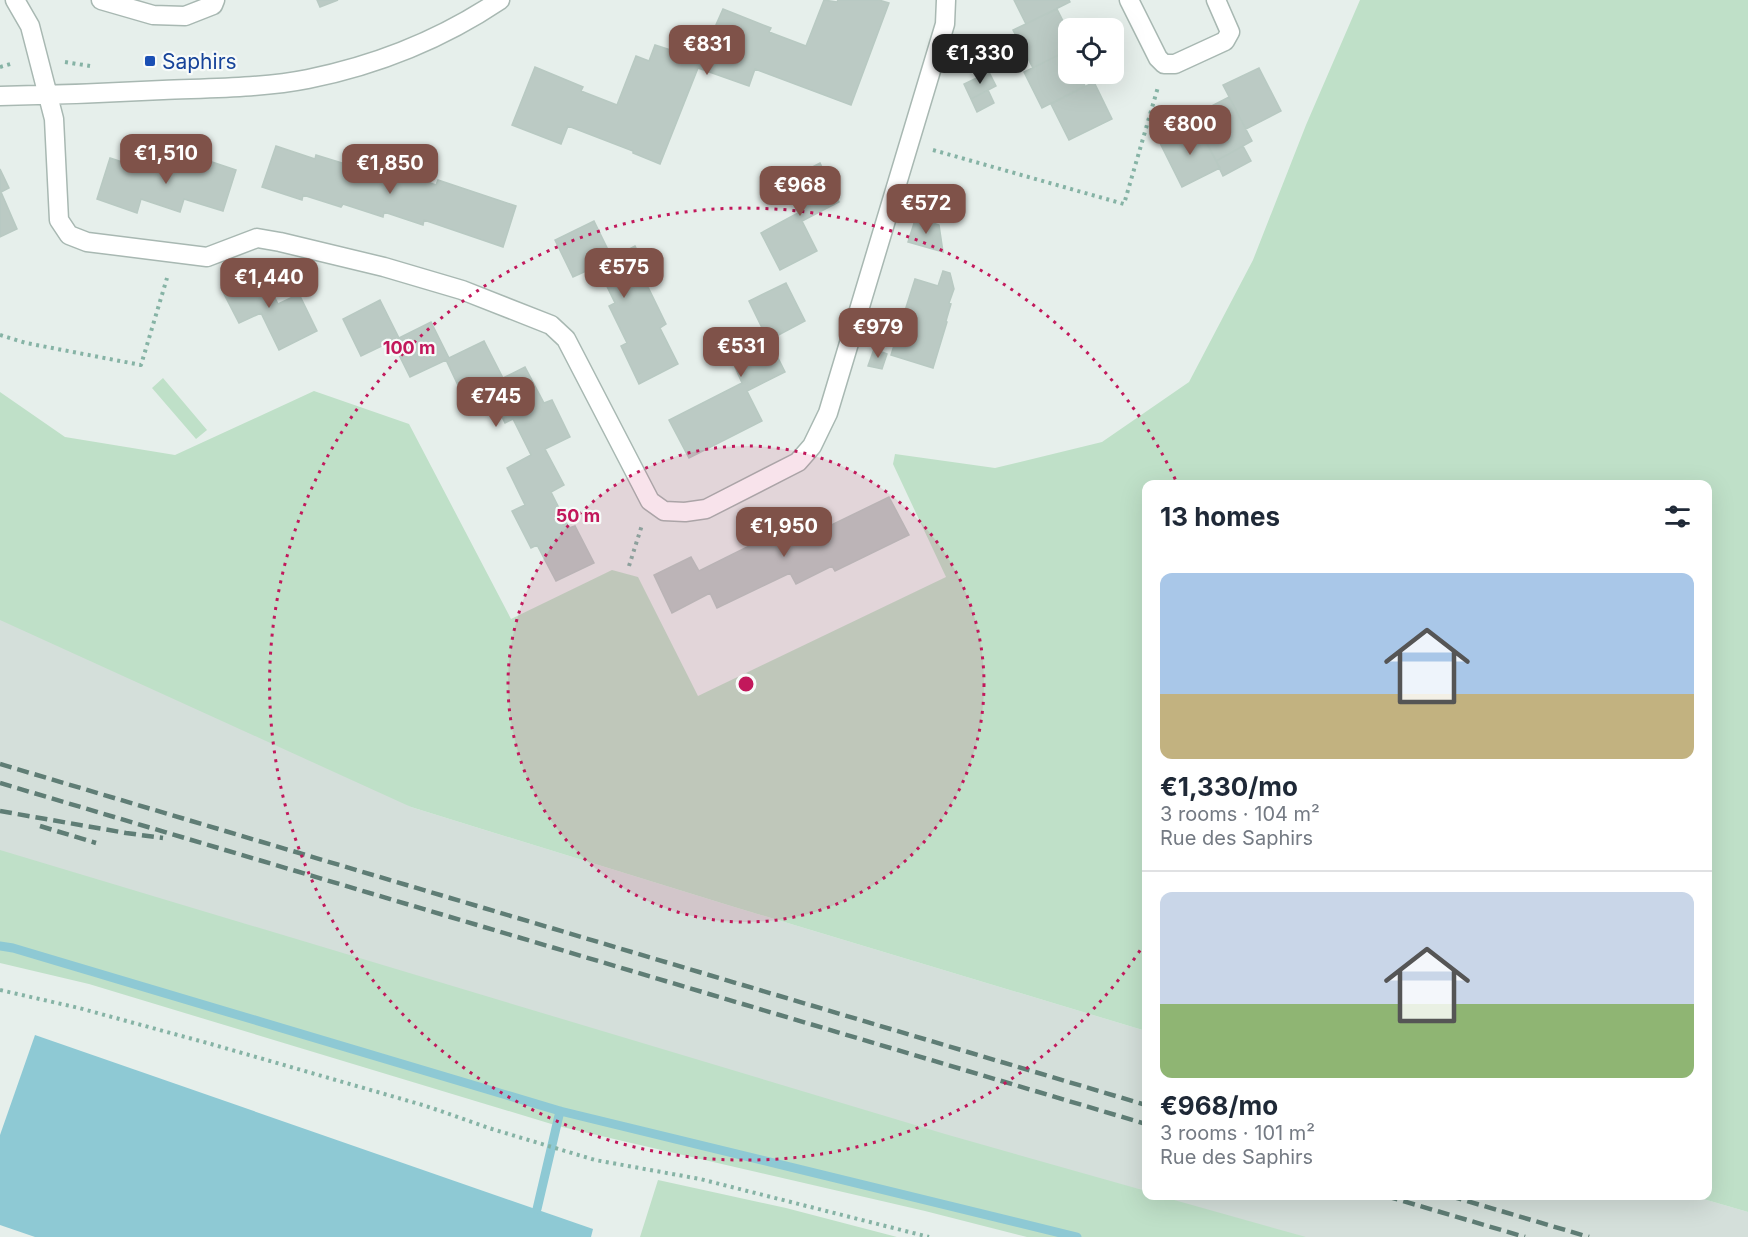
<!DOCTYPE html>
<meta charset="utf-8">
<style>
body{margin:0;font-family:Inter,sans-serif;background:#f2f2f3;color:#1f2937;height:100vh;display:flex;flex-direction:column;font-size:22px;white-space:nowrap}
*{box-sizing:border-box;margin:0}
p{font-size:20px;color:#747a83}
.icon{flex:none;width:33px;height:33px;fill:none;stroke:currentColor;stroke-width:2;stroke-linecap:round;stroke-linejoin:round}
.map{position:relative;flex:1;overflow:hidden}
.panel{position:absolute;left:1142px;top:480px;width:570px;height:720px;display:flex;flex-direction:column;background:#fff;border-radius:12px;box-shadow:0 6px 24px #0002}
.panel>*{flex:none}
.controls{position:absolute;left:1058px;top:18px;display:grid;gap:12px}
.controls a{display:grid;place-items:center;width:66px;height:66px;border-radius:12px;background:#fff;box-shadow:0 6px 24px #0002;font-size:30px}
.price{position:absolute;translate:-50% -51px;padding:0 14px;border-radius:12px;background:#7f5249;color:#fff;font-size:20px;line-height:39px;filter:drop-shadow(0 2px 3px #0008)}
.price::after{content:'';position:absolute;left:50%;top:36px;width:18px;height:14px;margin-left:-9px;background:inherit;clip-path:polygon(0 0,100% 0,50% 100%)}
.price.on{background:#222;color:#fff}
ul{padding:0;list-style:none}
li{display:grid;align-content:center;gap:12px;height:318px;padding:0 18px}
li+li{border-top:2px solid #e0e1e3}
li span{display:grid;place-items:center;height:186px;border-radius:12px;color:#555}
li>.icon{margin-inline-start:auto}
span .icon{width:108px;height:108px;fill:#fffc;stroke-width:1}
li b{font-size:26px}
h2{display:flex;justify-content:space-between;align-items:center;height:72px;padding:0 18px;font-size:26px}
.map>svg:first-child{display:block}
</style>
<div class="map">
<svg width="1748" height="1237" viewBox="0 0 1748 1237">
<rect width="100%" height="100%" fill="#e6efeb"/>
<path fill="#d4dfda" d="M0 563 411 807 731 906 1146 1031V1196H1693L1748 1212V1237H1167L0 916Z"/>
<path fill="#bfe0c8" d="M1360 0H1748V1212L1693 1196H1707V484H1146V1031L731 906 411 807 0 620V392L65 437 175 455 314 391 409 424 511 619 612 570 638 577 698 696 946 577 893 464 895 454 995 468 1102 442 1189 382 1253 260 1306 125Z
M163 378 207 430 196 439 152 388Z
M0 850 945 1134 1146 1191V1196H1160L1306 1237H1027L925 1211 558 1126 89 984 0 963Z
M658 1180 786 1208 897 1237H640Z"/>
<path fill="#8ec9d4" d="M35 1035 593 1229 591 1237H35L0 1225V1135Z"/>
<g fill="none" stroke-linecap="round" stroke-linejoin="round">
<path stroke="#8ec9d4" stroke-width="9" d="M0 946 13 948 560 1111 1077 1237
M537 1209 560 1111"/>
</g>
<path fill="#bbcac4" stroke="#b8c9c2" stroke-width="1.5" d="M317 0H338L320 7Z
M824 0 837 2 838 0H879L889 3 851 105 755 69 749 86 698 68 660 164 633 153V151L568 126 561 144 512 125 535 67 583 87 581 91 617 105 636 56 649 61 655 45 677 52 687 27 711 36 723 9 771 28 769 32 806 46Z
M1014 0H1069L1070 2 1026 24Z
M1057 9 1068 31V50L1033 68 1013 30Z
M1067 51 1068 74H1079L1085 86 1042 108 1024 72Z
M1259 68 1281 111 1246 129 1223 85Z
M989 72 996 86 971 99 964 84Z
M1094 82 1112 119 1069 140 1051 104Z
M988 90 994 103 977 112 971 99Z
M1229 97 1252 141 1216 161 1192 116Z
M1197 124 1220 168 1182 187 1160 143Z
M276 146 315 159 316 155 355 167 356 162 396 176 397 171 436 185 438 180 516 206 503 247 424 220 423 225 384 212 383 217 343 204 341 207 303 195 302 200 262 187Z
M1243 146 1251 161 1223 176 1216 161Z
M197 157 236 170 223 211 184 199 180 212 141 199 137 213 97 199 110 158 150 171 154 158 193 170Z
M820 163 839 202 802 221 817 251 780 270 761 233 798 213 783 182Z
M0 169 9 188 1 192 17 229 0 237Z
M916 217 939 225 943 252 908 242Z
M594 221 612 258 635 246 654 284 648 287 666 324 660 328 678 364 639 384 621 346 627 343 609 306 615 303 597 266 573 277 555 240Z
M260 268 278 304 299 294 317 331 279 350 261 313 239 323 221 288Z
M943 271 950 273 954 289 949 303 951 304 946 321 947 322 933 368 891 355 915 279 938 286Z
M786 283 805 321 769 340 785 372 747 391 762 421 689 458 669 420 742 383 728 351 764 332 749 301Z
M380 300 399 338 431 322 449 358 484 341 503 378 525 367 544 403 552 400 570 437 545 449 564 485 551 492 569 528 575 526 594 563 556 581 537 545 531 548 512 511 525 505 507 468 531 455 513 419 505 423 487 386 464 398 446 360 410 377 392 341 361 356 343 319Z
M874 349 887 354 882 369 868 366Z
M889 497 909 535 835 571 832 566 796 584 790 573 717 608 710 593 672 613 654 575 691 557 699 571 771 535 777 545 813 527 815 533Z"/>
<g fill="none" stroke-linecap="round" stroke-linejoin="round">
<defs>
<path id="street" d="M15 0 30 26 54 119 59 220 69 235 87 242 207 257 257 238 280 242 384 267 462 290 551 325 566 339 650 501 664 511 685 512 706 509 798 462 812 446 828 413 945 24 946 0
M101 0 153 15 185 16 213 5 215 0
M1129 0 1158 58 1164 64H1175L1225 41 1230 32 1216 0
M0 96C55 95 109 93 163 90 210 88 263 88 308 79 377 65 442 39 500 0"/>
</defs>
<use href="#street" stroke="#a8b8b2" stroke-width="21"/>
<path stroke="#86b3a5" stroke-width="4" stroke-dasharray="3 4.5" stroke-linecap="butt" d="M65 62 90 66
M0 67 14 63
M933 150 1124 204 1158 87
M0 335 26 343 141 365 167 278
M629 566 642 525
M0 990 79 1008 211 1044 426 1106 492 1129 595 1160 700 1179 929 1237"/>
<use href="#street" stroke="#fff" stroke-width="18"/>
<path stroke="#5f7d75" stroke-width="4.5" stroke-dasharray="12 6" stroke-linecap="butt" d="M0 764 1146 1105
M0 783 1146 1124
M0 811 126 833 163 838
M40 826 96 843
M1386 1196 1525 1237
M1450 1196 1589 1237"/>
</g>
<circle cx="746" cy="684" r="238" fill="#c2185b" fill-opacity=".12"/>
<g fill="none" stroke="#c2185b" stroke-width="3" stroke-dasharray="3 6">
<circle cx="746" cy="684" r="238"/>
<path d="M1145 943A476 476 0 1 1 1177 483"/>
</g>
<rect fill="#1a4fb4" stroke="#f7fbf9" stroke-width="2" x="144" y="55" width="12" height="12" rx="3"/>
<g text-anchor="middle" dominant-baseline="central" stroke-width="4.5" stroke-linejoin="round" paint-order="stroke">
<g font-size="21" fill="#164399" stroke="#f7fbf9" text-anchor="start">
<text x="162" y="61">Saphirs</text>
</g>
</g>
<circle cx="746" cy="684" r="9" fill="#c2185b" stroke="#f7fbf9" stroke-width="3"/>
<g font-size="18" text-anchor="middle" font-weight="bold" fill="#c2185b" stroke="#f7fbf9" stroke-width="4.5" stroke-linejoin="round" paint-order="stroke">
<text x="409" y="354">100 m</text>
<text x="578" y="522">50 m</text>
</g>
</svg>
<div class="controls">
<a><svg class="icon" aria-label="locate" viewBox="0 0 24 24"><circle cx="12" cy="12" r="6"/><path d="M12 2v4M12 18v4M2 12h4M18 12h4"/></svg></a>
</div>
<b class="price" style="left:707px;top:76px">€831</b>
<b class="price on" style="left:980px;top:85px">€1,330</b>
<b class="price" style="left:1190px;top:156px">€800</b>
<b class="price" style="left:166px;top:185px">€1,510</b>
<b class="price" style="left:390px;top:195px">€1,850</b>
<b class="price" style="left:800px;top:217px">€968</b>
<b class="price" style="left:926px;top:235px">€572</b>
<b class="price" style="left:624px;top:299px">€575</b>
<b class="price" style="left:269px;top:309px">€1,440</b>
<b class="price" style="left:878px;top:359px">€979</b>
<b class="price" style="left:741px;top:378px">€531</b>
<b class="price" style="left:496px;top:428px">€745</b>
<b class="price" style="left:784px;top:558px">€1,950</b>
<section class="panel">
<h2>13 homes<svg class="icon" aria-label="filters" viewBox="0 0 24 24"><path d="M4 7h16M4 17h16"/><circle cx="9" cy="7" r="2"/><circle cx="15" cy="17" r="2"/></svg></h2>
<ul>
<li><span style="background:linear-gradient(#a9c7e8 65%,#c2b280 0)"><svg class="icon" aria-label="home" viewBox="0 0 24 24"><path d="M3 11l9-7 9 7M6 9v11h12V9"/></svg></span><div><b>€1,330/mo</b><p>3 rooms · 104 m²</p><p>Rue des Saphirs</p></div></li>
<li><span style="background:linear-gradient(#c9d6e8 60%,#8fb573 0)"><svg class="icon" aria-label="home" viewBox="0 0 24 24"><path d="M3 11l9-7 9 7M6 9v11h12V9"/></svg></span><div><b>€968/mo</b><p>3 rooms · 101 m²</p><p>Rue des Saphirs</p></div></li>
</ul>
</section>
</div>
